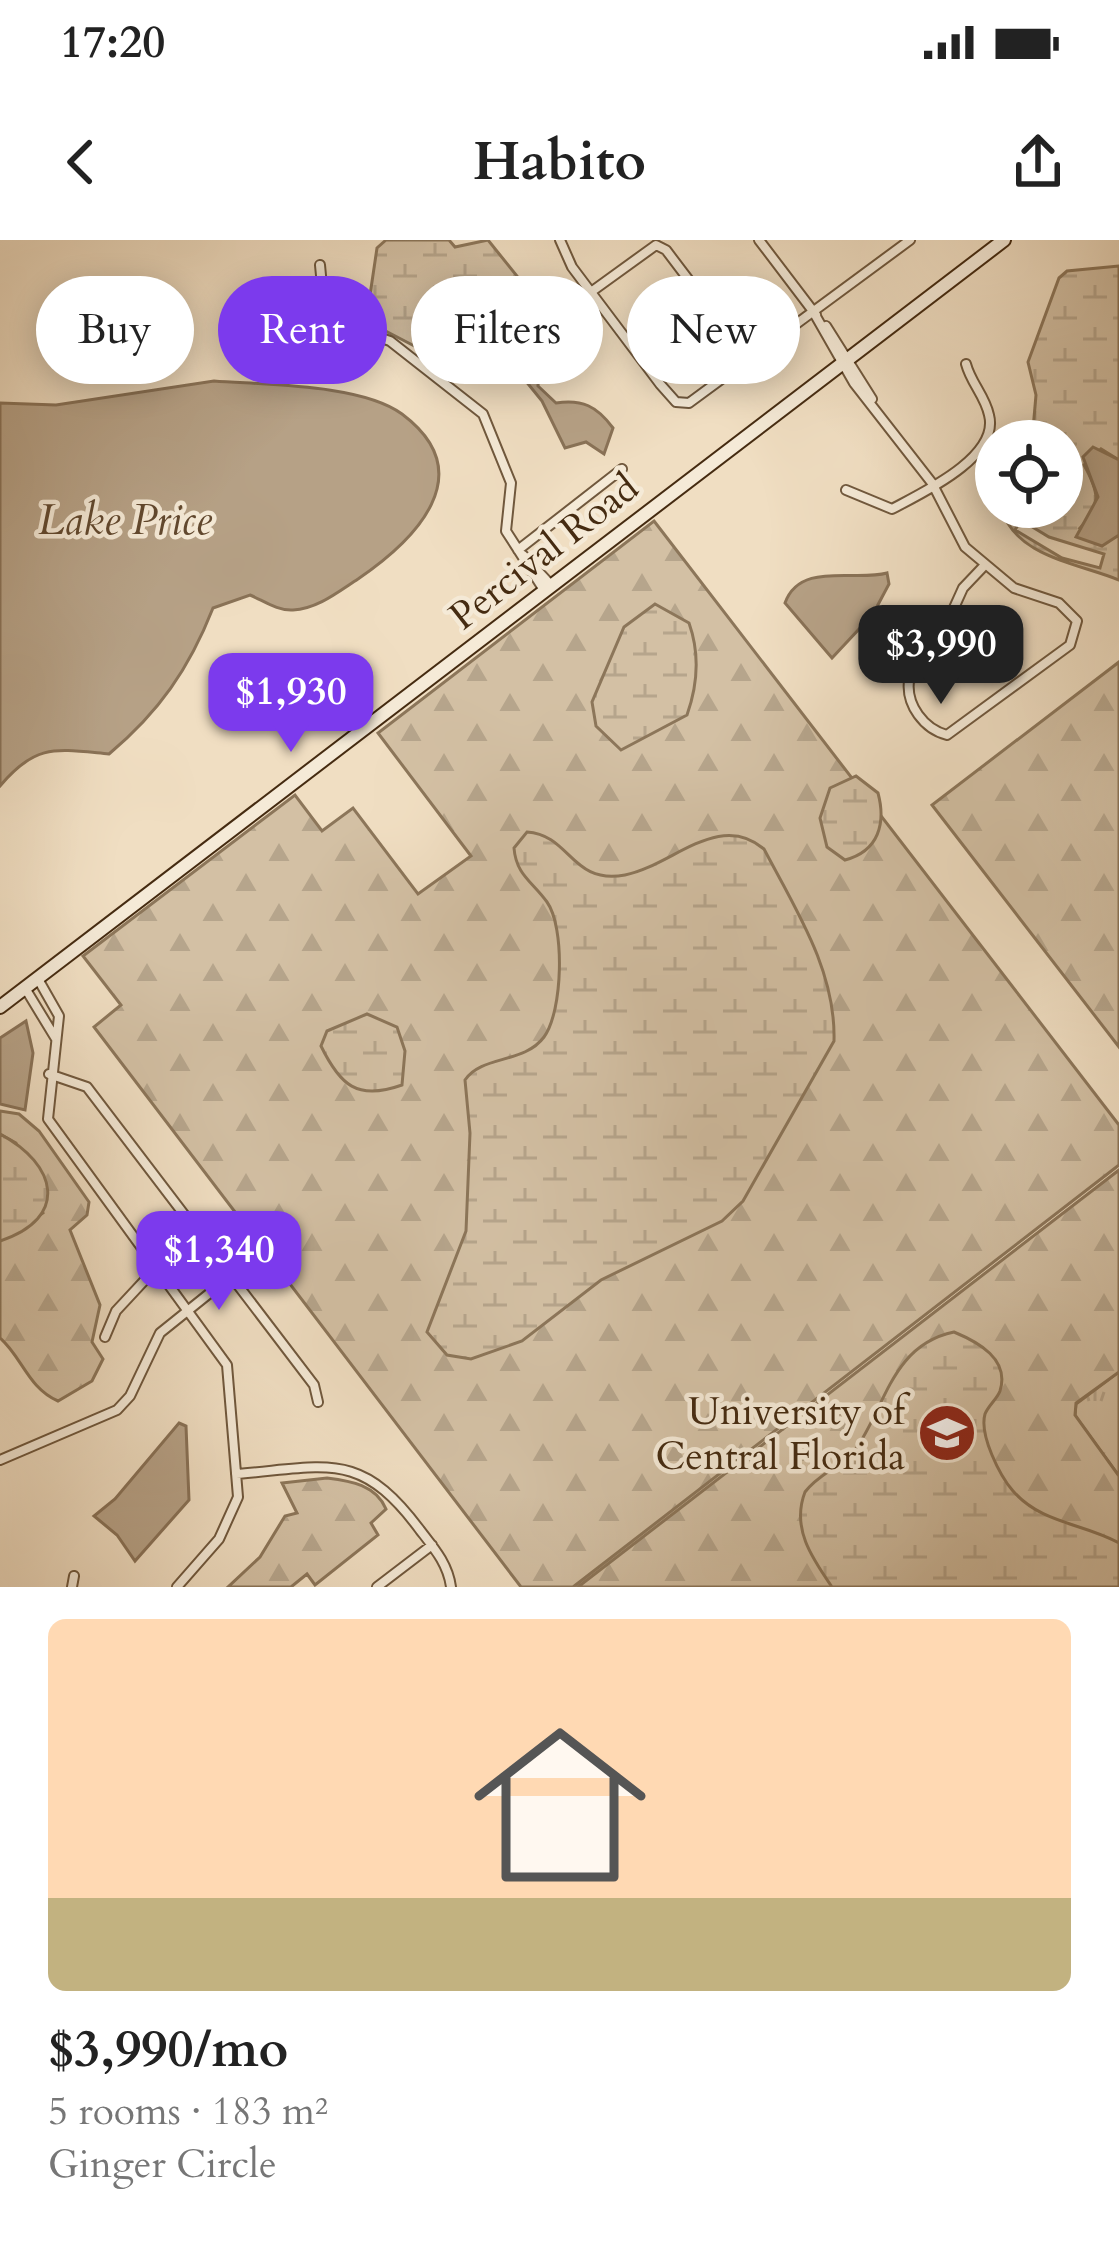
<!DOCTYPE html>
<meta charset="utf-8">
<style>
body{margin:0;font-family:Cardo,serif;background:#f2f2f2;color:#222;height:100vh;display:flex;flex-direction:column;font-size:45px;white-space:nowrap}
*{box-sizing:border-box;margin:0}
p{font-size:39px;color:#767676}
.icon{flex:none;width:66px;height:66px;fill:none;stroke:currentColor;stroke-width:2;stroke-linecap:round;stroke-linejoin:round}
.map{position:relative;height:1347px;overflow:hidden}
.details{display:flex;flex-direction:column;background:#fff;flex:1}
.details>*{flex:none}
.top-card{position:absolute;left:36px;top:36px;width:1047px;height:108px;display:flex;gap:24px}
.tools{position:absolute;left:975px;top:180px;display:grid;gap:24px}
.tools a{display:grid;place-items:center;width:108px;height:108px;border-radius:50%;background:#fff;box-shadow:0 6px 30px #0003;font-size:60px}
.price{position:absolute;translate:-50% -102px;padding:0 27px;border-radius:24px;background:#7c3aed;color:#fff;font-size:39px;line-height:78px;filter:drop-shadow(0 3px 6px #0008)}
.price::after{content:'';position:absolute;left:50%;top:72px;width:36px;height:27px;margin-left:-18px;background:inherit;clip-path:polygon(0 0,100% 0,50% 100%)}
.price.active{background:#222;color:#fff}
ul{padding:0;list-style:none}
li{display:grid;align-content:center;gap:24px;height:636px;padding:0 48px}
li span{display:grid;place-items:center;height:372px;border-radius:18px;color:#555}
li>.icon{margin-inline-start:auto}
span .icon{width:216px;height:216px;fill:#fffc;stroke-width:1}
li b{font-size:51px}
.chip{padding:0 42px;border-radius:54px;background:#fff;box-shadow:0 6px 30px #0003;font-size:42px;line-height:108px}
.chip.active{background:#7c3aed;color:#fff}
.status{display:flex;justify-content:space-between;align-items:center;height:84px;padding:0 60px;background:#fff;direction:ltr}
.status svg{height:33px;fill:currentColor}
header{display:flex;justify-content:space-between;align-items:center;height:156px;padding:0 48px;background:#fff;font-size:54px;font-weight:800}
.map>svg:first-child{display:block}
</style>
<div class="status"><b>17:20</b><svg viewBox="0 0 49 12"><path d="M0 12V9h3v3zM5 12V6h3v6zM10 12V3h3v9zM15 12V0h3v12zM26 1h20v11H26zM47 4h2v5h-2z"/></svg></div>
<header><svg class="icon" aria-label="back" viewBox="0 0 24 24"><path d="M15 5l-7 7 7 7"/></svg>Habito<svg class="icon" aria-label="share" viewBox="0 0 24 24"><path d="M12 15V3M7 8l5-5 5 5M5 13v7h14v-7"/></svg></header>
<div class="map">
<svg width="1119" height="1347" viewBox="0 0 1119 1347">
<defs>
<pattern id="grass-tufts" width="24" height="20" patternUnits="userSpaceOnUse" patternTransform="scale(3)"><rect width="24" height="20" fill="#d3c0a4"/><path d="M3 7l-1-3M5 7V3M7 7l1-3M15 17l-1-3M17 17v-4M19 17l1-3" fill="none" stroke="#b6a58c"/></pattern>
<pattern id="forest-firs" width="22" height="20" patternUnits="userSpaceOnUse" patternTransform="scale(3)"><rect width="22" height="20" fill="#d3c0a4"/><path d="M5 1l3.5 6h-7zM16 11l3.5 6h-7z" fill="#b6a58c"/></pattern>
<pattern id="wetland-marsh" width="20" height="14" patternUnits="userSpaceOnUse" patternTransform="scale(3)"><rect width="20" height="14" fill="#d3c0a4"/><path d="M1 5h8M5 5V1M11 12h8M15 12V8" fill="none" stroke="#b6a58c"/></pattern>
</defs>
<rect width="100%" height="100%" fill="#f0dec2"/>
<filter id="stains"><feTurbulence type="fractalNoise" baseFrequency=".00167" numOctaves="4"/><feColorMatrix values="0 0 0 0 .2 0 0 0 0 .09 0 0 0 0 .02 0 0 0 .5 -.17"/></filter>
<radialGradient id="worn" r=".72"><stop offset=".6" stop-color="#630" stop-opacity="0"/><stop offset="1" stop-color="#630" stop-opacity=".3"/></radialGradient>
<path fill="url(#grass-tufts)" stroke="#8c765a" stroke-width="3" d="M1119 1132V1236L1075 1176 1076 1164Z"/>
<path fill="url(#forest-firs)" stroke="#8c765a" stroke-width="3" d="M654 281 1119 885V925L573 1347H521L94 787 121 765 83 716 295 555 322 591 353 568 418 654 471 616 378 493Z
M1119 422V807L932 565Z
M0 871 19 874 39 891 89 962 87 975 70 990 100 1065 92 1102 103 1119 92 1141 58 1161C28 1148 22 1117 0 1098V1001L43 973 16 903 0 894Z
M1119 930V1132L1076 1163 1075 1175 1119 1236V1347H578Z
M327 1238C351 1241 376 1245 386 1269L371 1283 378 1295 315 1345 307 1334 291 1347H228L260 1317 285 1276 297 1273 282 1243Z"/>
<path fill="url(#wetland-marsh)" stroke="#8c765a" stroke-width="3" fill-rule="evenodd" d="M386 0H449L455 7 488 0 533 56C522 101 490 115 447 123L376 86 369 62 377 8Z
M1119 26V220L1101 209 1084 225C1099 252 1102 265 1080 288L1109 300 1119 295V340C1078 323 1014 317 1001 267H1062V201H1032L1036 155 1028 122 1059 38 1067 31ZM1021 280 1049 297 1104 314 1100 328 1062 318 1015 290Z
M655 364 689 383C700 414 698 444 687 475L621 510 596 486 592 462 624 387Z
M856 536 878 553C886 583 879 611 845 620L827 607 820 578 830 548Z
M527 592C571 595 571 645 625 635 672 626 719 570 764 609 796 670 836 731 834 801L743 961 722 981 601 1040 522 1101 471 1119 447 1115 427 1092 466 991 470 893 465 840C482 815 524 824 544 797 563 771 565 687 547 662 533 642 516 635 514 608Z
M367 774 397 787 405 811 402 845C357 861 340 845 321 806L327 791Z
M0 894C57 924 70 978 0 1001Z
M954 1092C978 1102 1010 1119 1000 1151 997 1159 988 1166 985 1174 979 1195 1000 1236 1013 1251 1042 1284 1083 1283 1119 1303V1347H832C812 1318 791 1288 805 1252 818 1234 841 1227 855 1210 885 1169 891 1105 954 1092Z"/>
<path fill="#b6a186" stroke="#897257" stroke-width="3" d="M541 90 538 146 556 163C582 159 597 166 613 188L604 214 586 202 565 208 542 161 508 119 509 113Z
M214 141C265 145 361 144 402 174 482 234 415 300 358 339 338 352 317 369 293 370 278 371 264 361 250 355L213 368C189 429 159 472 109 514 56 509 36 503 0 546V163L56 165Z
M1093 207 1119 220V295L1102 306 1076 297 1098 257 1083 217Z
M887 333 889 344 873 374 832 418 785 363C800 321 855 342 887 333Z
M26 781 33 813 25 870 0 864V798Z
M179 1183 186 1186 189 1260 135 1321 117 1295 94 1276 115 1259Z"/>
<g fill="none" stroke-linecap="round" stroke-linejoin="round">
<defs>
<path id="street" d="M560 0 572 27 660 144 676 162 689 163 910 0
M759 0 816 75
M320 25 324 67 334 82 390 101 483 174 511 243 506 291 544 350
M591 52 656 5 666 10 751 122
M814 73 854 143 932 243 965 307 1014 348 1059 363 1077 381 1070 405 947 495C924 489 906 465 909 441L934 412 963 348 983 327
M826 86 872 159
M846 250 892 269C922 253 1000 217 989 175 985 156 971 143 966 124
M518 310 622 229
M523 315 551 345
M38 739 59 776 48 879 227 1125 238 1257 219 1299 177 1347
M25 748 56 799
M49 834 87 847 314 1145 318 1162
M105 1097 116 1071 157 1027
M0 1220 117 1170 130 1156 160 1093 231 1036
M236 1234C327 1227 360 1209 420 1290 434 1308 448 1324 451 1347
M72 1347 74 1336
M377 1347 432 1305"/>
<path id="secondary" d="M0 767 1004 0"/>
</defs>
<use href="#street" stroke="#70583d" stroke-width="12"/>
<use href="#secondary" stroke="#452b11" stroke-width="16"/>
<use href="#street" stroke="#f5ead7" stroke-width="8"/>
<use href="#secondary" stroke="#f5ead7" stroke-width="12"/>
</g>
<defs>
<symbol id="university-disc" viewBox="-11 -11 22 22"><circle r="9.5" fill="#8f2418" stroke="#f5ead7"/><path d="M0-5L7-2L0 1L-7-2ZM-4 1L0 2.5L4 1V4Q0 6-4 4Z" fill="#fff"/></symbol>
</defs>
<g fill-rule="evenodd">
<use href="#university-disc" x="914" y="1160" width="66" height="66"/>
</g>
<g text-anchor="middle" dominant-baseline="central" stroke-width="9" stroke-linejoin="round" paint-order="stroke">
<g font-size="39" fill="#452b11" stroke="#f5ead7">
<text transform="translate(544 312) rotate(-38)">Percival Road</text>
</g>
<g font-size="39" fill="#452b11" stroke="#f5ead7" text-anchor="end">
<text x="905" y="1171">University of<tspan x="905" dy="45">Central Florida</tspan></text>
</g>
<g font-size="42" font-style="italic" fill="#61482e" stroke="#f5ead7">
<text x="125" y="280">Lake Price</text>
</g>
</g>
<rect width="100%" height="100%" filter="url(#stains)"/>
<rect width="100%" height="100%" fill="url(#worn)"/>
</svg>
<div class="tools">
<a><svg class="icon" aria-label="locate" viewBox="0 0 24 24"><circle cx="12" cy="12" r="6"/><path d="M12 2v4M12 18v4M2 12h4M18 12h4"/></svg></a>
</div>
<b class="price active" style="left:941px;top:467px">$3,990</b>
<b class="price" style="left:291px;top:515px">$1,930</b>
<b class="price" style="left:219px;top:1073px">$1,340</b>
<div class="top-card">
<a class="chip">Buy</a>
<a class="chip active">Rent</a>
<a class="chip">Filters</a>
<a class="chip">New</a>
</div>
</div>
<section class="details">
<ul>
<li><span style="background:linear-gradient(#ffd9b3 75%,#c2b280 0)"><svg class="icon" aria-label="home" viewBox="0 0 24 24"><path d="M3 11l9-7 9 7M6 9v11h12V9"/></svg></span><div><b>$3,990/mo</b><p>5 rooms · 183 m²</p><p>Ginger Circle</p></div></li>
</ul>
</section>
